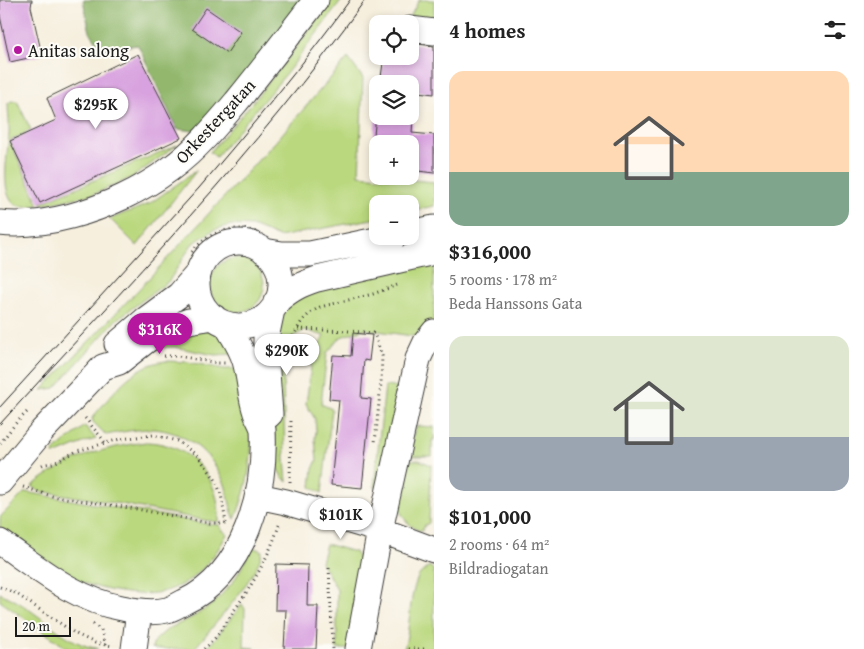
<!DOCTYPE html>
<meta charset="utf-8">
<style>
body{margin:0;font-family:"Gentium Book Plus",serif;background:#f6f6f6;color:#222;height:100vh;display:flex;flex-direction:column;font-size:19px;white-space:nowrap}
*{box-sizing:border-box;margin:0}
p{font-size:16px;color:#767676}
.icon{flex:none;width:28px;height:28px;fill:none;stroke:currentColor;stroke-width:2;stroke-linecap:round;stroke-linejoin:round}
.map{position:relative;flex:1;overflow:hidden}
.sheet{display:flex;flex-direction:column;background:#fff;width:430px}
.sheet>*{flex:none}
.tools{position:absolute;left:369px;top:15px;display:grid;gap:10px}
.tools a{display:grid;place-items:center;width:50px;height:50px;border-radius:10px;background:#fff;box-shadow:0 2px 8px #0003;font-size:25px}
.scale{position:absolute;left:15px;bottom:12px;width:56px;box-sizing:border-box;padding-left:5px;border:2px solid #1c1c1c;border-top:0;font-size:14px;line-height:18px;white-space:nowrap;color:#1c1c1c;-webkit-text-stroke:4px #fdfcf7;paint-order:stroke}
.price{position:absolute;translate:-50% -42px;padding:0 11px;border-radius:18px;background:#fff;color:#222;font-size:16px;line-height:32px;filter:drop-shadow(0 1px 2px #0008)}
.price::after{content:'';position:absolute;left:50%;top:30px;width:15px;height:11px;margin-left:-8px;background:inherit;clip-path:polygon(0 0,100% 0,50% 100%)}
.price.active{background:#b5179e;color:#fff}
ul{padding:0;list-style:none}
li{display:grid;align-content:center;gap:10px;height:265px;padding:0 15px}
li span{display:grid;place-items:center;height:155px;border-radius:15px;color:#555}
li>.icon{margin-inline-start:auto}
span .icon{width:90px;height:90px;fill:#fffc;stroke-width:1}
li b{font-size:21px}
h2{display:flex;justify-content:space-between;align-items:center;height:60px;padding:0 15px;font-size:21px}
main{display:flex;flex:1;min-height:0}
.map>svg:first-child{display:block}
</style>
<main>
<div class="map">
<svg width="434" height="649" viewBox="0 0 434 649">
<rect width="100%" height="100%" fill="#fdfcf7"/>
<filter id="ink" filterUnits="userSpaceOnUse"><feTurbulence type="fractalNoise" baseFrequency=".02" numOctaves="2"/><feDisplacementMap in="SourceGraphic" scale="10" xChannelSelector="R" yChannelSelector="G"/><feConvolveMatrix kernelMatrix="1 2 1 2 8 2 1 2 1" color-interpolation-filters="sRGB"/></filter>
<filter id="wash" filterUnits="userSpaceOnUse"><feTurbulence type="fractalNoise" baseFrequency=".0096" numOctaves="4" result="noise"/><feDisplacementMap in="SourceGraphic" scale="20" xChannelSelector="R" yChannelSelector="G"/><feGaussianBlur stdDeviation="1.12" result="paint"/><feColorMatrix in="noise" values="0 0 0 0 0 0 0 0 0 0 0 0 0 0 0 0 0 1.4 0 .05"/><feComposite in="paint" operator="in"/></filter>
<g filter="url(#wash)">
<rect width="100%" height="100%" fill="#f6efde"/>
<path fill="#bad87e" stroke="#6b7a4d" d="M331 0H342L286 74 216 157 210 152 252 103 288 58Z
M419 0H434V24L408 21Z
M348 58 363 78 359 175 434 182V206L410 211V204H378L377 218 279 237 252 226 231 225 214 230 192 244 169 281 116 320 55 388 42 390 139 289 276 141Z
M12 101H17L31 130 10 141 39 205C31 206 19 208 13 203 0 189 8 152 9 134 10 124 8 114 8 103Z
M177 145 133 177 94 194 43 205 41 203Z
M197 170 137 246 110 219 149 204Z
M210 285a27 27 0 1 1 54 0a27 27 0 1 1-54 0Z
M434 262V321L419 337 364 329 341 337 327 353 321 404 332 409 322 493 311 487 313 469 317 460 315 439 316 430 315 419 306 404 312 360 324 336 305 330 275 346 278 319 291 301 327 285Z
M205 329C221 333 225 342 234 354L215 355 174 347 160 348 151 351 159 341Z
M166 361 188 362 224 369H237C241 386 248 404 250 421 255 453 247 490 235 519 229 507 229 494 224 482 212 453 185 431 153 429 137 429 121 432 106 435L93 422 92 418C113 394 131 365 166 361Z
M276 362 281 366 283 377 285 459 287 482 281 475 275 464 272 364Z
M385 386 400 388 376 489 374 486Z
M85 426 96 439 83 443 57 454H53V453L61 445Z
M419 426 434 427V440H432V456H408L415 428Z
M146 442C190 443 221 478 219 522L203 520 121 504 39 491 32 486C68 458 101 448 146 442Z
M408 460H419L431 465 429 523 425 525 422 531C410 529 395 511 400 499 402 495 405 494 405 488L403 487Z
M25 492 165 516 207 524 220 525 221 529 227 534C203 579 172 601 120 592 106 590 92 586 79 581 74 578 68 574 63 571 41 558 21 543 0 528V517Z
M326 544 355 552 366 568 349 649H337V589L321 562Z
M252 547 262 551C261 573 210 630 194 649H156L152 648 155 640 168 629 193 617 213 604 233 582 242 567Z
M429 566 434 570V649H404C411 626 408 600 418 577 420 573 426 569 429 566Z
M0 593C5 596 10 597 14 600 39 613 69 646 97 648L98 649H68L0 601Z
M242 604 245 609 244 647 255 648V649H207Z"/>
<path fill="#93b86d" stroke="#586a44" d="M83 0H309L203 132 177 129 138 45 102 49 90 32Z"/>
<g id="blocks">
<path fill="#d8a1df" d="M0 0H32L31 7 42 55 10 62 0 16Z
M206 8 241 32 227 53 192 29Z
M410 43 434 46V94L410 91V84H380L384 56H410Z
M138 54 181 138 40 203 10 141 56 120 47 98Z
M376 116H413L412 133 434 135V173L410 170V144H373Z
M353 333 372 335 369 361 364 360 361 398 371 399 362 488 331 485 339 400 329 399 333 355 351 356Z
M276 564 308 565 307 606H318L316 649H284L286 610H275Z"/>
</g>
</g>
<g filter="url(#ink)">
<use href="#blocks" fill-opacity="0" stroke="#3d3c39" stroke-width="1"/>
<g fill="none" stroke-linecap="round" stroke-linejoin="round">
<defs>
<path id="minor" d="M410 29 434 32
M0 223C24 226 48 222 71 216 105 207 142 190 170 169 196 150 216 126 237 101 264 68 290 34 316 0
M410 233 434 228
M197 284a42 42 0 1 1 84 0a42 42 0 1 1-84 0Z
M264 251 282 254H310L395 236
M276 302C291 289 299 285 317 279L434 252
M117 344 145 320 179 295 199 272
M268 416 270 414 266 358V338L272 310
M0 482 42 431 103 367 119 362 151 337 167 329 189 321 214 317
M258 496 286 502 380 530 434 550
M0 542C38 568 75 600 122 608 128 609 134 611 140 611 148 612 159 612 167 610 172 609 178 605 184 602 245 574 266 492 263 430 262 424 258 419 256 413 250 396 250 378 245 361 241 347 233 336 226 324
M134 649 139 611
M358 649 380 530 418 359 426 342 434 332"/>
</defs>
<use href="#minor" stroke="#3d3c39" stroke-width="27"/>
<path stroke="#3d3c39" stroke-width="3" stroke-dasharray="1 4" stroke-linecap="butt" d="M192 252C208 232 231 224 256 232
M298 329 349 331 374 333 382 356 381 383 375 443
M288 345 302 321 310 313 320 307 373 294 400 284
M164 356H178L218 363H225
M85 418 106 443
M0 443 16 423 28 411
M42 465 44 464 54 463 77 451 120 439 153 435 177 441 198 456 215 479 221 494 226 523
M290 482 291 421
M23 487 52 496 136 509 209 523H226
M329 568 333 649
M0 587 15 593 76 634 95 643 113 646
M93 624 101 630 106 649
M204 649C216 639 225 625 233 612 253 584 270 555 280 522
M408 649H426"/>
<use href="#minor" stroke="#fff" stroke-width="25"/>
<path stroke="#1c1c1c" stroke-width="1" d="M0 407 199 188C251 127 303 65 350 0
M0 424C126 286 256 152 365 0"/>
</g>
</g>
<circle fill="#b5179e" stroke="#fdfcf7" stroke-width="2" cx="18" cy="50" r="5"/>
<g text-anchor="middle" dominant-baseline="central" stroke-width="4" stroke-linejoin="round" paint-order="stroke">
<g font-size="18" fill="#1c1c1c" stroke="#fdfcf7" text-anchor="start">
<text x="28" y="50">Anitas salong</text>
</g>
<g font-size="18" fill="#1c1c1c" stroke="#fdfcf7">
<text transform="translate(215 121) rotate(-47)">Orkestergatan</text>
</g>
</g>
</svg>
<div class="tools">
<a><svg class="icon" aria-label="locate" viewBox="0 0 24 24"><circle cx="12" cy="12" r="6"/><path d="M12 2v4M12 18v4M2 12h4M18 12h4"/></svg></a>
<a><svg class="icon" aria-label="layers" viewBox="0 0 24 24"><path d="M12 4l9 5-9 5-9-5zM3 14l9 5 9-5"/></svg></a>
<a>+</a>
<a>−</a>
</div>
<div class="scale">20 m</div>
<b class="price" style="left:96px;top:130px">$295K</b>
<b class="price active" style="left:160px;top:355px">$316K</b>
<b class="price" style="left:287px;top:376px">$290K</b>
<b class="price" style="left:341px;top:540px">$101K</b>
</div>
<section class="sheet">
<h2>4 homes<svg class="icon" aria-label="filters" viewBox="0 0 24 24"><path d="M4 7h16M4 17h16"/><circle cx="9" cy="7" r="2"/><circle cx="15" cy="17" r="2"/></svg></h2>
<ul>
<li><span style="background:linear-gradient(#ffd9b3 65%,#7fa58c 0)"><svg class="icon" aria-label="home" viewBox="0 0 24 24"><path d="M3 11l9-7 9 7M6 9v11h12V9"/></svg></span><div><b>$316,000</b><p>5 rooms · 178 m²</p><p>Beda Hanssons Gata</p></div></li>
<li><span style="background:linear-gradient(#dfe7d0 65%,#9aa5b1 0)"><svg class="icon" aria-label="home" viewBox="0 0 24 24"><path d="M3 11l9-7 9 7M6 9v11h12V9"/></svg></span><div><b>$101,000</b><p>2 rooms · 64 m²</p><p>Bildradiogatan</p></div></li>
</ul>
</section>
</main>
